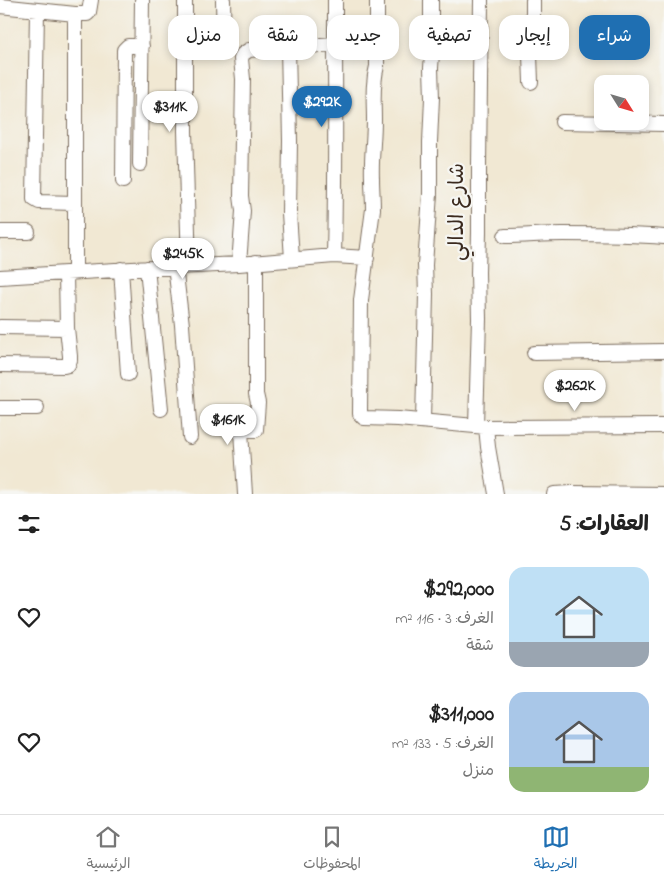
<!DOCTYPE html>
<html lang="ar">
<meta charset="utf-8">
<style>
body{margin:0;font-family:"Indie Flower","Playpen Sans Arabic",sans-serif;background:#f6f6f6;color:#222;direction:rtl;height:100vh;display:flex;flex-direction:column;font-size:19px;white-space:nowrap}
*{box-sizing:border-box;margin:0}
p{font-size:16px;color:#767676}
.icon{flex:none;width:28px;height:28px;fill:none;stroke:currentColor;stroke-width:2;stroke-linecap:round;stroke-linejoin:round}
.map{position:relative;height:494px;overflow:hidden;direction:ltr}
.side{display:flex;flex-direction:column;background:#fff;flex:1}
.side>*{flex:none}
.hud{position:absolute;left:15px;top:15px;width:635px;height:45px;direction:rtl;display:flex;gap:10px}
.needle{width:32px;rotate:127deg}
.buttons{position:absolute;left:594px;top:75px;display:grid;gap:10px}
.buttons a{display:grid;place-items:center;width:55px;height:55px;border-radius:10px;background:#fff;box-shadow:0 2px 8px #0003;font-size:25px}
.price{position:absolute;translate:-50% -42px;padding:0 11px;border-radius:18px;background:#fff;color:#222;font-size:16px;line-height:32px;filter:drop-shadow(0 1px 2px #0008)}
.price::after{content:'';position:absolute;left:50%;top:30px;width:15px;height:11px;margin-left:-8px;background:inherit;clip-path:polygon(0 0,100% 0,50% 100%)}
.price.current{background:#1f6fb2;color:#fff}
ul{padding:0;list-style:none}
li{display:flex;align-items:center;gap:15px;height:125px;padding:0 15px}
li span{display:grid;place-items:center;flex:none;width:140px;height:100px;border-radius:15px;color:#555}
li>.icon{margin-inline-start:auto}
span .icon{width:60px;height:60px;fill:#fffc;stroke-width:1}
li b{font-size:21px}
h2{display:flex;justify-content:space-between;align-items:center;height:60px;padding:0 15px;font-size:21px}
.chip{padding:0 18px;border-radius:15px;background:#fff;box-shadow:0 2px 8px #0003;font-size:18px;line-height:45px}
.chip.current{background:#1f6fb2;color:#fff}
.tab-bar{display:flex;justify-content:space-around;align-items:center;height:70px;border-top:1px solid #e0e0e0;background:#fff;font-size:14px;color:#767676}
.tab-bar a{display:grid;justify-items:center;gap:2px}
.tab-bar .current{color:#1f6fb2}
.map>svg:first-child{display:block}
</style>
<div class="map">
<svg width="664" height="494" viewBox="0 0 664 494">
<rect width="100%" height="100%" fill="#f6f6f2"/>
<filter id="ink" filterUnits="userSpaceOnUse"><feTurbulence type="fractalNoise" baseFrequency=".02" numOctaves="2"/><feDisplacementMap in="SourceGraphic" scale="10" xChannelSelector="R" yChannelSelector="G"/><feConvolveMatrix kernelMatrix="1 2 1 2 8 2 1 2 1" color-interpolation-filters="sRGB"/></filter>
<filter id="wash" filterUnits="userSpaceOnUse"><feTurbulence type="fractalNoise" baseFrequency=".0096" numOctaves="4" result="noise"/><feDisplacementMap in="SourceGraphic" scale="20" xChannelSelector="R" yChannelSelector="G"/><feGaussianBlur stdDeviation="1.12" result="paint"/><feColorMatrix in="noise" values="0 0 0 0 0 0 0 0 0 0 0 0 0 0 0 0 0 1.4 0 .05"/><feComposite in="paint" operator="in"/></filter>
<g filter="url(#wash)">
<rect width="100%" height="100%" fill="#f1e8d3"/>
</g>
<g filter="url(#ink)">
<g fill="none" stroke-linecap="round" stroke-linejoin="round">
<defs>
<path id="minor" d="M185 0V131L189 266
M223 0 224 43
M377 0V66C372 84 374 102 374 120 374 139 371 159 372 178 372 189 373 198 373 209L361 300 360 414 364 418 398 419 486 427 664 426
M0 6 75 14
M37 10 34 199 39 202 74 203
M288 47 290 141 289 213 292 259
M531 82 529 27 533 16V0
M562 122 664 124
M140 164 142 0
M123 181 124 50 128 46H142
M0 232H28
M505 236C524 236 543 234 563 234 597 234 630 234 664 237
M334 256C336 170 335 85 335 0
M239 264 243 211 241 196 243 79 241 59 243 54 249 50 335 44
M175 266 182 325 190 437
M147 268 161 409
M121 269 128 374
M75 272V14H87L89 12 91 0
M0 277 132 269 239 264 334 256 367 258
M0 327 67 328
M534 353 664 351
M0 365 64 366 68 365 70 360V356L67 328 66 273
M0 408H37
M423 421 426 294 425 265 430 194V142L432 98 431 68 432 53 431 33V0
M476 425 479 319 478 273 479 233V165L481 0
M486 427 488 447 496 494
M245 494 241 431 244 430H256L258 403 256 394V262
M554 494 572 493 664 494"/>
</defs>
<use href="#minor" stroke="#7b6c5d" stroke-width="16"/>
<use href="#minor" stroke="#fff" stroke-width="14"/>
</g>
</g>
<g text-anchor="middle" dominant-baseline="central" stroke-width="4.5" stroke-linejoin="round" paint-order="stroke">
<g font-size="21" fill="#3b2a1e" stroke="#f6f6f2">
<text transform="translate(458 212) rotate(-90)">شارع الدالي</text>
</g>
</g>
</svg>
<div class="buttons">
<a><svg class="needle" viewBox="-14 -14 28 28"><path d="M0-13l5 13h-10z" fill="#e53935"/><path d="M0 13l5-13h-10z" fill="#767676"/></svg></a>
</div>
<b class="price current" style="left:322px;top:128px">$292K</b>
<b class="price" style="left:170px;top:133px">$311K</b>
<b class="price" style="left:183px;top:280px">$245K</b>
<b class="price" style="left:575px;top:412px">$262K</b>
<b class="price" style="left:228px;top:446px">$161K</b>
<div class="hud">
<a class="chip current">شراء</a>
<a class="chip">إيجار</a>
<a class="chip">تصفية</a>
<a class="chip">جديد</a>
<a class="chip">شقة</a>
<a class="chip">منزل</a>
</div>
</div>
<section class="side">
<h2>العقارات: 5<svg class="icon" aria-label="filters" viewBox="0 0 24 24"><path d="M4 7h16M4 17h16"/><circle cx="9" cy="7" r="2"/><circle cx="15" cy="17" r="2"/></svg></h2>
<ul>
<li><span style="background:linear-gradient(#bfe0f5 75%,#9aa5b1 0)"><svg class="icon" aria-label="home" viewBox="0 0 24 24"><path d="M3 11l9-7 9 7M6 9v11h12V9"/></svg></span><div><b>$292,000</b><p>الغرف: 3 · 116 m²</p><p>شقة</p></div><svg class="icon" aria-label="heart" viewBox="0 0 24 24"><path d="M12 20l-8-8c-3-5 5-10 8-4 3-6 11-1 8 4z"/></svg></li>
<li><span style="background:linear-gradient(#a9c7e8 75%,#8fb573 0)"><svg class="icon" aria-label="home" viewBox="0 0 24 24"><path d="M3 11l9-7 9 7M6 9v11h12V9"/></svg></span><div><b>$311,000</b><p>الغرف: 5 · 133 m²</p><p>منزل</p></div><svg class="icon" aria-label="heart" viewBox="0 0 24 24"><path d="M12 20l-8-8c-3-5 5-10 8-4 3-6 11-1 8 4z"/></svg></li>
</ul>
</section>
<nav class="tab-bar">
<a class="current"><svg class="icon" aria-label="map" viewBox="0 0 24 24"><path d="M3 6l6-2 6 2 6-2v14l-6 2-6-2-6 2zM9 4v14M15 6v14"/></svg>الخريطة</a>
<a><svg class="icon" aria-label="saved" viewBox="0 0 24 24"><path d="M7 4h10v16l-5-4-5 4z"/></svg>المحفوظات</a>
<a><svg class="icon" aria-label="home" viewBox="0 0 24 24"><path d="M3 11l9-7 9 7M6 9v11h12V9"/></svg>الرئيسية</a>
</nav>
